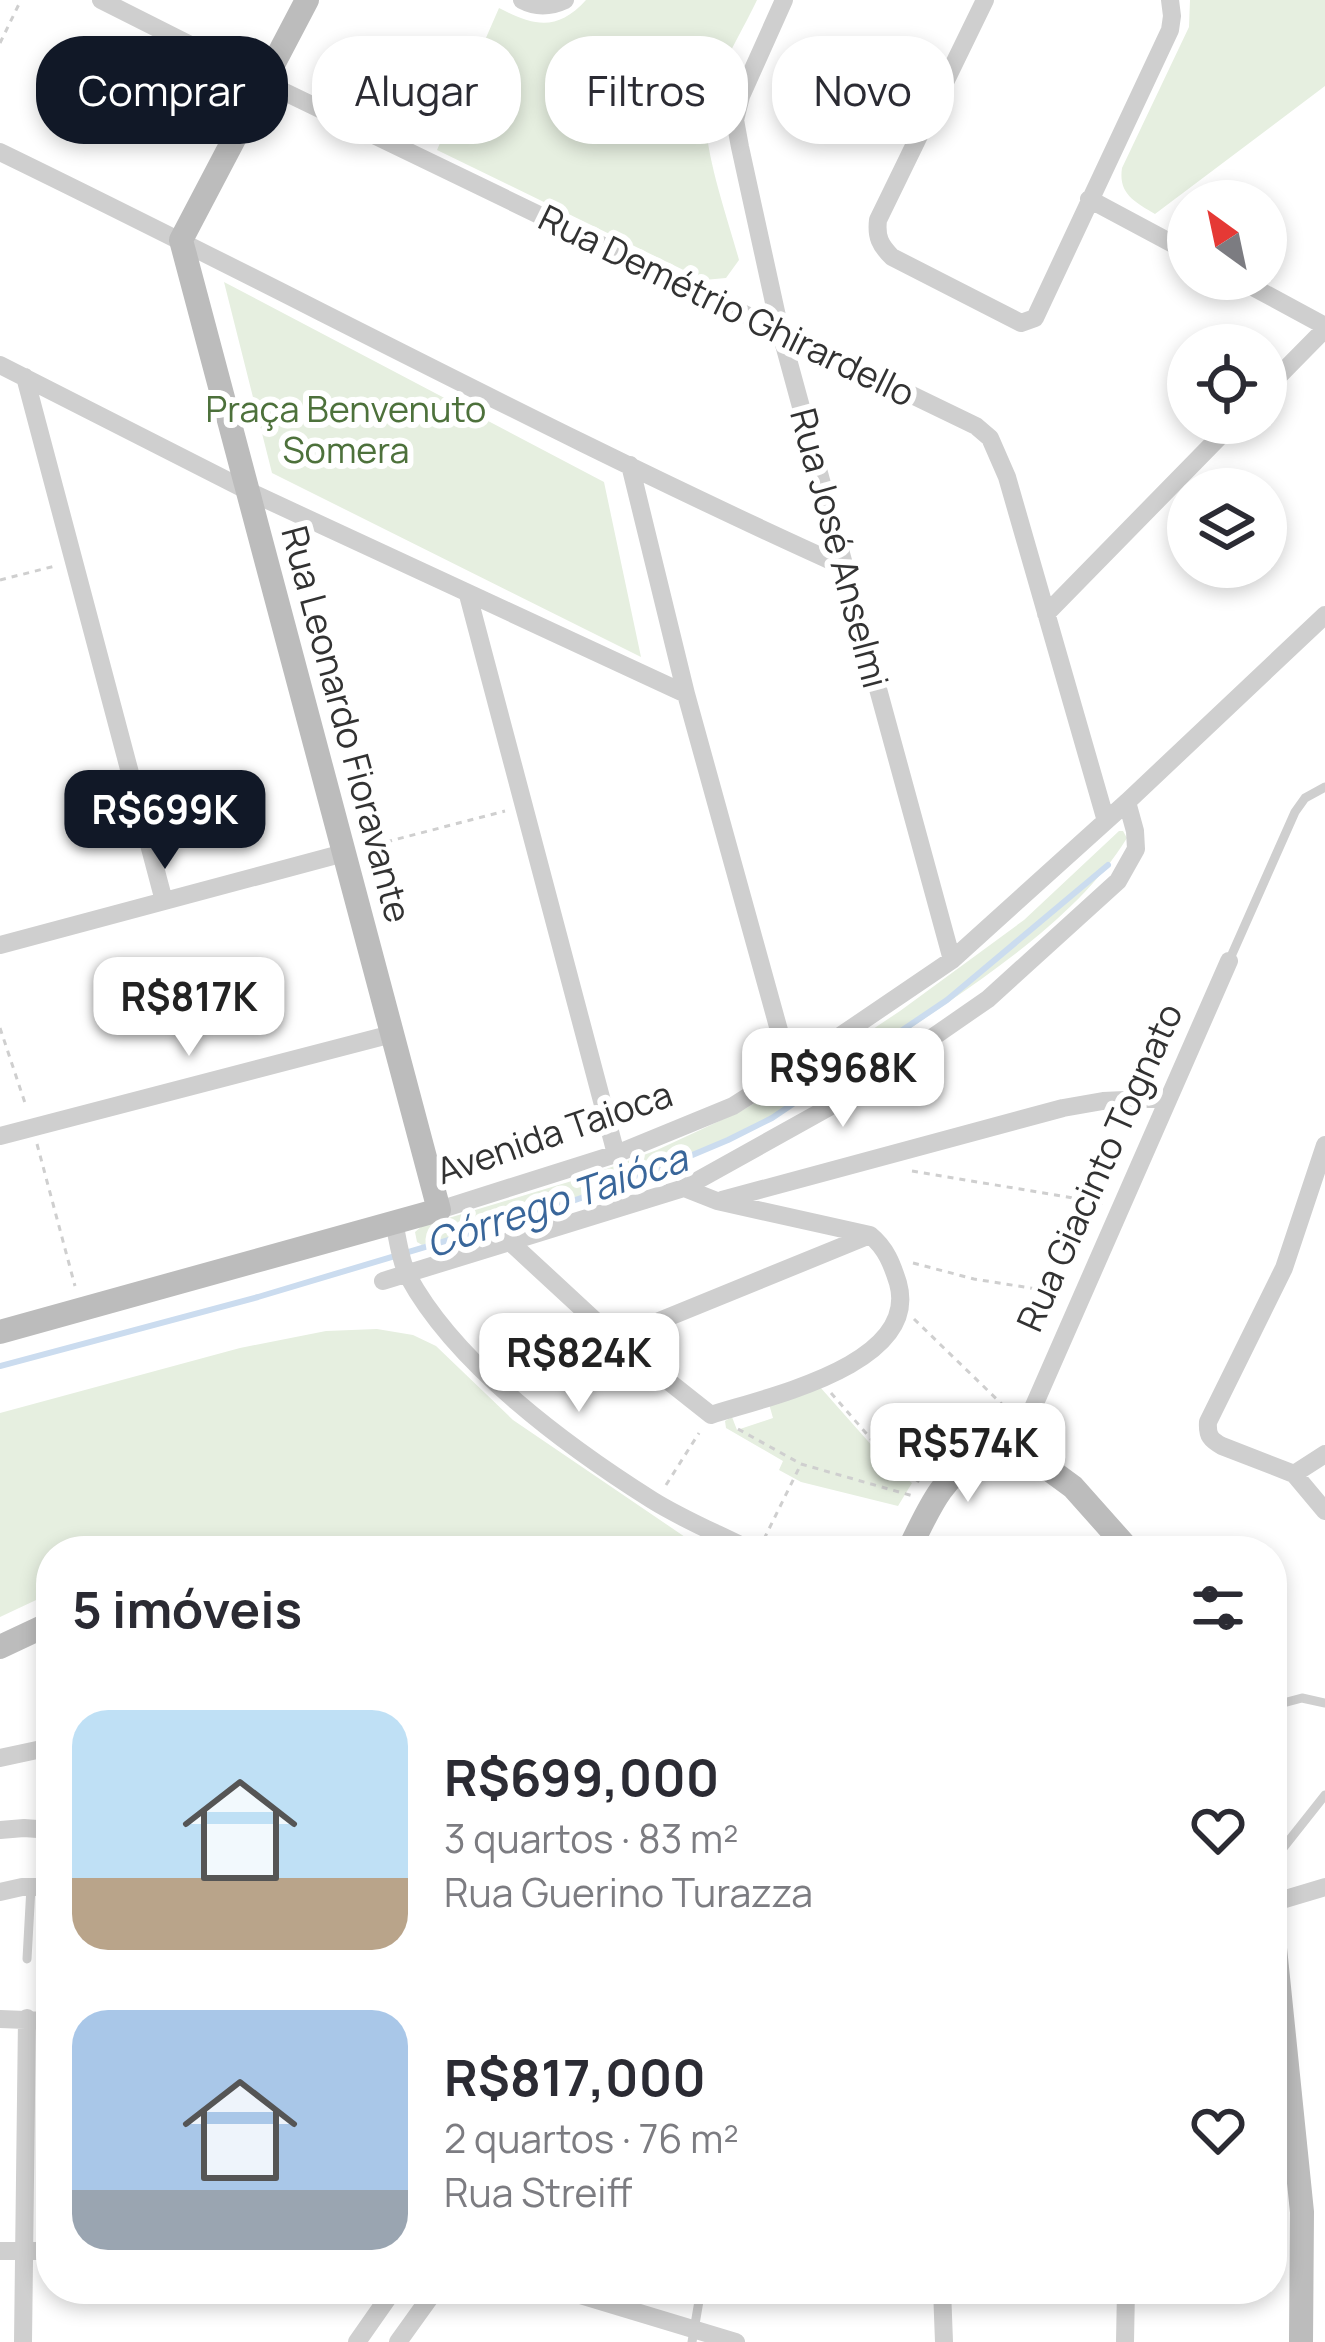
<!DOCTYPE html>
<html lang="pt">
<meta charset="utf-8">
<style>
body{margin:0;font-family:Manrope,sans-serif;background:#f7f7f7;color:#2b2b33;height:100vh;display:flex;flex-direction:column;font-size:45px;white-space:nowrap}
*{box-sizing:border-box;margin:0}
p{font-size:39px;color:#7c7c81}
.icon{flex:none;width:66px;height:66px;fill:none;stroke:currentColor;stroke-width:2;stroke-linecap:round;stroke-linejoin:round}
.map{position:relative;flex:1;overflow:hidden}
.sheet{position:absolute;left:36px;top:1536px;width:1251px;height:768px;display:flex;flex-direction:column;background:#fff;border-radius:48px;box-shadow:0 6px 18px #0003}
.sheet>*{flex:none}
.banner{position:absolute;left:36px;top:36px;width:1254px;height:108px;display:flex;gap:24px}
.needle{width:78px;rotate:327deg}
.tools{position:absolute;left:1167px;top:180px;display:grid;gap:24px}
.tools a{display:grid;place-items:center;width:120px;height:120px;border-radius:50%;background:#fff;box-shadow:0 6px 18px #0003;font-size:60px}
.price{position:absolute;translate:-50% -102px;padding:0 27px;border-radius:24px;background:#fff;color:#222;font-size:39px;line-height:78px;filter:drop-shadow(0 3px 6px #0008)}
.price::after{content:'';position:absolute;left:50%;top:72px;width:36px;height:27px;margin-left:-18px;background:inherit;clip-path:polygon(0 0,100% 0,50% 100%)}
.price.selected{background:#111827;color:#fff}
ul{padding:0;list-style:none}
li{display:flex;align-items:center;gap:36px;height:300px;padding:0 36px}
li span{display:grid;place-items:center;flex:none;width:336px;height:240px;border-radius:36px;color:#555}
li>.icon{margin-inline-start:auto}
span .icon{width:144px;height:144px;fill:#fffc;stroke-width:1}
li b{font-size:51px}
h2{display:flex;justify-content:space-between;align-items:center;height:144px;padding:0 36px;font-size:51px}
.pill{padding:0 42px;border-radius:48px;background:#fff;box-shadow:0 6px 18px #0003;font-size:42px;line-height:108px}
.pill.selected{background:#111827;color:#fff}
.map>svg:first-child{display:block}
</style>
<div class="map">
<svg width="1325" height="2342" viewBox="0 0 1325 2342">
<rect width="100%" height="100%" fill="#fff"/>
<path fill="#e6efe0" d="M586 0H757C740 36 715 74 707 113 701 144 730 226 739 260L726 278 704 280 437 150 499 8C534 26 557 32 586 0Z
M1190 0H1325V86L1155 214C1135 202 1118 194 1122 168L1189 27Z
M224 282 604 482 641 657 272 473Z
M1119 831H1123L1127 838C1086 905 1011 959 947 1003 872 1055 796 1106 714 1146 622 1191 521 1219 422 1245L417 1242 415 1232 422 1226 585 1177 657 1150 743 1110 810 1071 900 1011 1024 920Z
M377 1329 413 1335 436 1346 513 1420 688 1539 724 1551H51V1593L0 1617V1413L240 1348 326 1331Z
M820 1387 890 1466 912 1483 898 1506 801 1482 779 1470 783 1461 726 1428 725 1421 732 1417 737 1430 773 1418 769 1404Z"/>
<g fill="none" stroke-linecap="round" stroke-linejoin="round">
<path stroke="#cbdcef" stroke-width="6" d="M0 1366 258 1297 532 1215 633 1180 728 1140 772 1118 947 1000 1108 865"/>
<path stroke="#cfcfcf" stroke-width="3" stroke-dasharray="6 6" stroke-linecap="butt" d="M0 43 21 0
M0 580 55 566
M363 848 505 811
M0 1028 26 1106
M37 1144 75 1286
M912 1171 1103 1203
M913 1263 974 1279 1062 1293
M914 1319 1010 1412
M831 1393 893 1464 921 1483
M738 1429 801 1464 913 1496
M666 1485 699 1433
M764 1539 800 1466"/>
<path stroke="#cfcfcf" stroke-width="9" d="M1229 961 1295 812 1305 798 1325 787
M1272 1706 1302 1698 1325 1703
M1272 1862 1325 1795
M27 1959 31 1887
M692 2342 701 2289"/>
<path stroke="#cfcfcf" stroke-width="18" d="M101 0 264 82 976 426 990 438 1007 477 1106 821
M522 0C537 8 550 7 565 0
M784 0 741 96 735 120 740 147 780 330 952 960
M985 0 878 220C876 237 880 245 892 257L1021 323 1035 318 1170 30 1172 16 1170 0
M0 152C283 289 560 439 847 568
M1089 199 1188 252
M1238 279 1325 326
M0 365 248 491 686 694
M25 377 164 901
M1266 389 1325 329
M630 465 686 694 790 1070
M468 595 616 1154
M1046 614 1233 423
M0 945 344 853
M0 1136 392 1034
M1325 1145 1284 1268 1208 1422C1207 1436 1211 1440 1222 1446L1294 1474 1325 1511
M722 1200 1063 1108 1103 1101 1169 1098
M439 1210 616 1154 733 1106 790 1070 952 960 1127 802 1325 615
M394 1222C398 1240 400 1260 408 1276 456 1365 568 1447 652 1500 684 1520 719 1534 752 1551
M509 1241 615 1339 711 1415C766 1397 921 1365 898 1283 892 1264 886 1248 870 1235L717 1201 684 1188
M383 1281 684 1188 842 1100 988 999 1118 881 1136 849 1135 831 1127 802
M615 1339 870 1235
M1024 1451 1025 1426 1229 961
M1294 1474 1325 1454
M0 1758 51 1747
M0 1830 24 1828 51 1830
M0 1892 22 1887H51
M1272 1903 1325 1887
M0 2019 51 2021
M0 2251H51
M560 2289 736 2342
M942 2289 944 2342
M23 2342 27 2018
M357 2342 394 2289
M398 2342 436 2289
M1125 2342 1126 2289"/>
<path stroke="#bcbcbc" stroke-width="24" d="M0 1332 439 1210 181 240 307 0
M908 1551C925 1519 940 1475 976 1461 991 1455 1009 1454 1024 1451L1073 1487 1130 1551
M0 1647 51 1623
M1272 1919 1302 2212 1301 2342"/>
</g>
<g text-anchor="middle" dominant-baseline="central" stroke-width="12" stroke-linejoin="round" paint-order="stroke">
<g font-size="36" fill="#323232" stroke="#fff">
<text transform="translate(727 305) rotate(26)">Rua Demétrio Ghirardello</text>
<text transform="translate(840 548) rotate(75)">Rua José Anselmi</text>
<text transform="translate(347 724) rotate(75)">Rua Leonardo Fioravante</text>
<text transform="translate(554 1132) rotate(-19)">Avenida Taioca</text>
<text transform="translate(1099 1167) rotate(-66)">Rua Giacinto Tognato</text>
</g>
<g font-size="36" fill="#4d713b" stroke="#fff">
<text x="346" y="408">Praça Benvenuto<tspan x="346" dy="41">Somera</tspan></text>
</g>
<g font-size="39" font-style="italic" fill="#39669a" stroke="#fff">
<text transform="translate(556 1200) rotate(-19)">Córrego Taióca</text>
</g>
</g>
</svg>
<div class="tools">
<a><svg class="needle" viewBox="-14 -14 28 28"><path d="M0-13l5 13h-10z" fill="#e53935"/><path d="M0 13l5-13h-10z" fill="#7c7c81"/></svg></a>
<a><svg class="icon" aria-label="locate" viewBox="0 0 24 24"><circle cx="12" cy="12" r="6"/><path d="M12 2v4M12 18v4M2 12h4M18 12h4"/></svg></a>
<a><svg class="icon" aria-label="layers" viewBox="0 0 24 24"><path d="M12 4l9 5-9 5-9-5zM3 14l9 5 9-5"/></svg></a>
</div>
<b class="price selected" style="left:165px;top:872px">R$699K</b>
<b class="price" style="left:189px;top:1059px">R$817K</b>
<b class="price" style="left:843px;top:1130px">R$968K</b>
<b class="price" style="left:579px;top:1415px">R$824K</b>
<b class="price" style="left:968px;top:1505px">R$574K</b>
<div class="banner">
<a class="pill selected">Comprar</a>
<a class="pill">Alugar</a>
<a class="pill">Filtros</a>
<a class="pill">Novo</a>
</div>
<section class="sheet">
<h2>5 imóveis<svg class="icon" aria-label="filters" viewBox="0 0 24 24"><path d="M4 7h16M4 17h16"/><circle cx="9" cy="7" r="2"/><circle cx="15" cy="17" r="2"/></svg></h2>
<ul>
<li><span style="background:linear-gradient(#bfe0f5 70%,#b9a48a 0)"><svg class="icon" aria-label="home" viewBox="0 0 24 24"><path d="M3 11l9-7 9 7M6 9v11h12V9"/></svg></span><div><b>R$699,000</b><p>3 quartos · 83 m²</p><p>Rua Guerino Turazza</p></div><svg class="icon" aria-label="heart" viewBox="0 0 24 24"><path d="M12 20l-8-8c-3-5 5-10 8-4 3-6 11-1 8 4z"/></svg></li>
<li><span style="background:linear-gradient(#a9c7e8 75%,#9aa5b1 0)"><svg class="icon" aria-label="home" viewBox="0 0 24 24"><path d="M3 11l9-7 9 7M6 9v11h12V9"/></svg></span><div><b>R$817,000</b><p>2 quartos · 76 m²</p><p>Rua Streiff</p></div><svg class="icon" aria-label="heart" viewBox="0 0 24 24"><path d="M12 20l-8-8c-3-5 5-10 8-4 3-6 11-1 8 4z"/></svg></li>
</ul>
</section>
</div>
